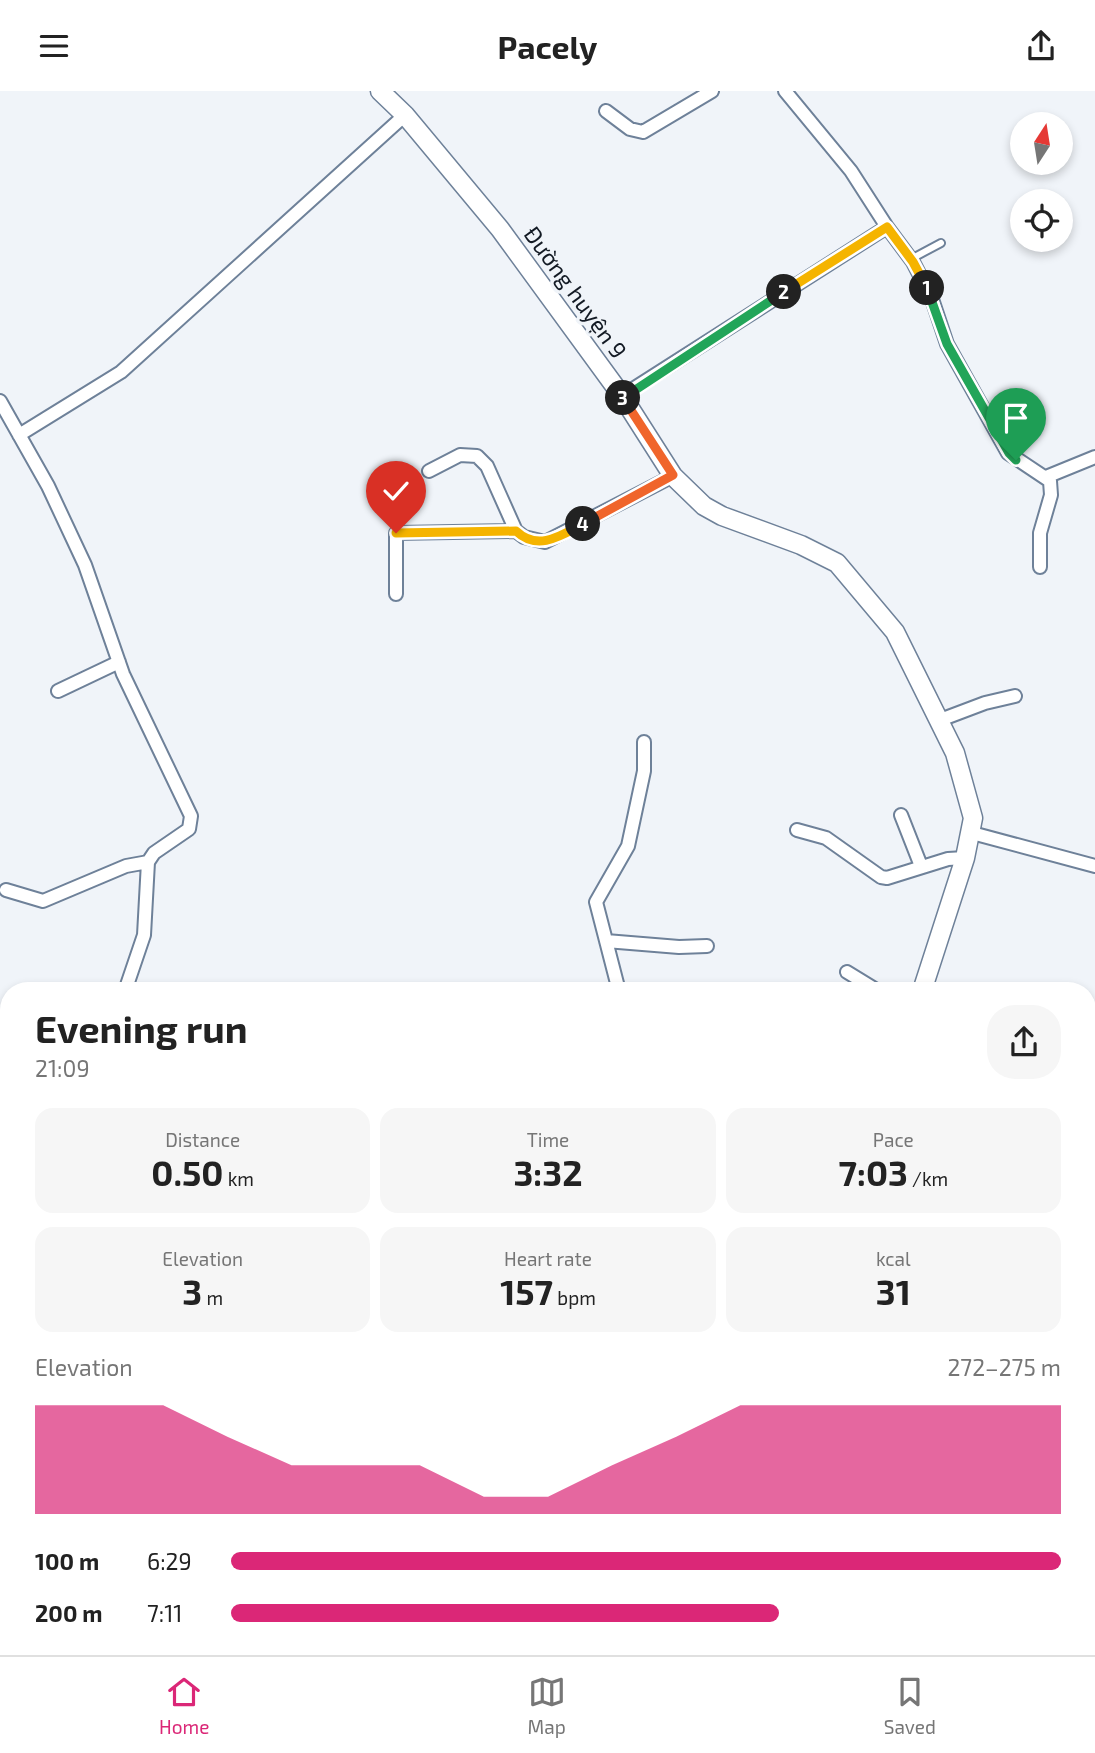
<!DOCTYPE html>
<meta charset="utf-8">
<style>
body{margin:0;font-family:"Exo 2",sans-serif;background:#f6f6f6;color:#222;height:100vh;display:flex;flex-direction:column;font-size:26px;white-space:nowrap}
*{box-sizing:border-box;margin:0}
p{font-size:23px;color:#767676}
.icon{flex:none;width:38px;height:38px;fill:none;stroke:currentColor;stroke-width:2;stroke-linecap:round;stroke-linejoin:round}
.map{position:relative;flex:1;overflow:hidden}
.panel{position:absolute;left:0px;top:891px;width:1096px;height:674px;display:flex;flex-direction:column;background:#fff;border-radius:28px 28px 0 0;box-shadow:0 4px 10px #0003}
.panel>*{flex:none}
.needle{width:46px;rotate:12deg}
.controls{position:absolute;left:1010px;top:21px;display:grid;gap:14px}
.controls a{display:grid;place-items:center;width:63px;height:63px;border-radius:50%;background:#fff;box-shadow:0 4px 10px #0003;font-size:35px}
.pin{position:absolute;display:grid;place-items:center;width:60px;height:60px;color:#fff;margin:-72px -30px;border-radius:50% 50% 50% 0;rotate:-45deg;box-shadow:0 0 7px #0007}
.pin .icon{rotate:45deg}
.km{position:absolute;width:35px;height:35px;margin:-18px;border-radius:50%;background:#222;color:#fff;font-size:19px;line-height:35px;text-align:center}
.round{display:grid;place-items:center;flex:none;width:74px;height:74px;border-radius:28px;background:#f6f6f6}
.head{display:flex;align-items:center;justify-content:space-between;height:119px;padding:0 35px}
h1{font-size:38px;font-weight:700;line-height:52px}
.figures{display:grid;grid-template-columns:repeat(3,1fr);gap:10px;height:119px;padding:7px 35px}
.figures div{display:grid;align-content:center;border-radius:18px;background:#f6f6f6;text-align:center}
.figures b{font-size:35px;font-weight:700}
.figures small{font-size:19px;font-weight:400}
.figures p{font-size:19px}
.chart{height:196px;padding:14px 35px}
.chart p{display:flex;justify-content:space-between}
.chart svg{width:100%;height:126px;margin-top:7px;fill:#db2777;opacity:.7}
ul{padding:0 35px;list-style:none;font-size:23px}
li{display:grid;grid-template-columns:112px 84px 1fr;align-items:center;height:52px}
li i{height:18px;border-radius:9px;background:#db2777}
header{display:flex;justify-content:space-between;align-items:center;height:91px;padding:0 35px;background:#fff;font-size:32px;font-weight:700}
.menu{display:flex;justify-content:space-around;align-items:center;height:98px;border-top:2px solid #e0e0e0;background:#fff;font-size:19px;color:#767676}
.menu a{display:grid;justify-items:center;gap:4px}
.menu .active{color:#db2777}
.map>svg:first-child{display:block}
</style>
<header><svg class="icon" aria-label="menu" viewBox="0 0 24 24"><path d="M4 6h16M4 12h16M4 18h16"/></svg>Pacely<svg class="icon" aria-label="share" viewBox="0 0 24 24"><path d="M12 15V3M7 8l5-5 5 5M5 13v7h14v-7"/></svg></header>
<div class="map">
<svg width="1095" height="1564" viewBox="0 0 1095 1564">
<rect width="100%" height="100%" fill="#f0f4f9"/>
<path fill="#86a0c2" d="M1095,1447V1515L1087,1521V1453Z
M883,1556H1036L1014,1564H854Z"/>
<g fill="none" stroke-linecap="round" stroke-linejoin="round">
<defs>
<path id="lane" d="M911,168L941,152"/>
<path id="street" d="M606,20L630,38L643,41L712,0
M887,136L913,171L932,208L947,253L1008,362L1050,390L1051,404L1040,442V476
M622,305L887,136L851,80L785,0
M0,310L48,395L85,474L123,583L191,725L189,738L154,762L148,771L144,844L125,900
M19,344L121,281L405,24
M429,380L460,364L477,365L487,375L516,440L524,446L545,451L673,385
M1046,386L1095,366
M396,503V442L516,440
M58,600L119,571
M940,629L985,612L1015,605
M901,724L921,775
M797,739L826,747L881,786L887,787L948,768L965,767
M972,742L1095,775
M6,799L43,810L126,775L148,771
M606,850L679,856L707,855
M847,881L878,900
M619,900L596,811L628,755L644,680V651
M0,1071L9,1072
M1087,1383L1095,1378
M0,1534L9,1535
M363,1556L515,1564
M580,1564L613,1556"/>
<path id="secondary" d="M380,0L405,24L500,138L622,305L673,385L704,415L722,425L801,454L837,472L895,541L955,662L973,727L965,767L922,900
M1087,1022L1095,1021
M0,1024H9"/>
<path id="primary" d="M1082,1564L1095,1555"/>
</defs>
<use href="#lane" stroke="#6e8199" stroke-width="10"/>
<use href="#street" stroke="#6e8199" stroke-width="16"/>
<use href="#secondary" stroke="#6e8199" stroke-width="21"/>
<use href="#primary" stroke="#6e8199" stroke-width="23"/>
<use href="#lane" stroke="#fff" stroke-width="6"/>
<use href="#street" stroke="#fff" stroke-width="12"/>
<use href="#secondary" stroke="#fff" stroke-width="18"/>
<use href="#primary" stroke="#fff" stroke-width="19"/>
</g>
<g fill="none" stroke-linecap="round" stroke-linejoin="round">
<defs>
<path id="split-1" d="M927,197L947,253L1009,362L1016,369"/>
<path id="split-2" d="M784,201L887,136L913,171L927,197"/>
<path id="split-3" d="M623,307L784,201"/>
<path id="split-4" d="M583,433L673,384L623,307"/>
<path id="split-5" d="M396,442L516,440C538,461 562,444 583,433"/>
</defs>
<use href="#split-1" stroke="#fff" stroke-width="14"/>
<use href="#split-2" stroke="#fff" stroke-width="14"/>
<use href="#split-3" stroke="#fff" stroke-width="14"/>
<use href="#split-4" stroke="#fff" stroke-width="14"/>
<use href="#split-5" stroke="#fff" stroke-width="14"/>
<use href="#split-1" stroke="#22a559" stroke-width="9"/>
<use href="#split-2" stroke="#f5b400" stroke-width="9"/>
<use href="#split-3" stroke="#22a559" stroke-width="9"/>
<use href="#split-4" stroke="#f0652b" stroke-width="9"/>
<use href="#split-5" stroke="#f5b400" stroke-width="9"/>
</g>
<g text-anchor="middle" dominant-baseline="central" stroke-width="7" stroke-linejoin="round" paint-order="stroke">
<g font-size="23" fill="#131a24" stroke="#f0f4f9">
<text transform="translate(576 201) rotate(54)">Đường huyện 9</text>
</g>
</g>
</svg>
<div class="controls">
<a><svg class="needle" viewBox="-14 -14 28 28"><path d="M0-13l5 13h-10z" fill="#e53935"/><path d="M0 13l5-13h-10z" fill="#767676"/></svg></a>
<a><svg class="icon" aria-label="locate" viewBox="0 0 24 24"><circle cx="12" cy="12" r="6"/><path d="M12 2v4M12 18v4M2 12h4M18 12h4"/></svg></a>
</div>
<div class="pin" style="left:1016px;top:369px;background:#1e9e55"><svg class="icon" aria-label="arrive" viewBox="0 0 24 24"><path d="M6 21V4h12l-3 4 3 4H6"/></svg></div>
<div class="pin" style="left:396px;top:442px;background:#d93025"><svg class="icon" aria-label="check" viewBox="0 0 24 24"><path d="M5 12l5 5 9-10"/></svg></div>
<b class="km" style="left:927px;top:197px">1</b>
<b class="km" style="left:784px;top:201px">2</b>
<b class="km" style="left:623px;top:307px">3</b>
<b class="km" style="left:583px;top:433px">4</b>
<section class="panel">
<div class="head"><div><h1>Evening run</h1><p>21:09</p></div><a class="round"><svg class="icon" aria-label="share" viewBox="0 0 24 24"><path d="M12 15V3M7 8l5-5 5 5M5 13v7h14v-7"/></svg></a></div>
<div class="figures">
<div><p>Distance</p><b>0.50<small> km</small></b></div>
<div><p>Time</p><b>3:32</b></div>
<div><p>Pace</p><b>7:03<small> /km</small></b></div>
</div>
<div class="figures">
<div><p>Elevation</p><b>3<small> m</small></b></div>
<div><p>Heart rate</p><b>157<small> bpm</small></b></div>
<div><p>kcal</p><b>31</b></div>
</div>
<div class="chart"><p><span>Elevation</span>272–275 m</p>
<svg viewBox="0 0 160 44" preserveAspectRatio="none"><path d="M0 44V6L10 6L20 6L30 17L40 27L50 27L60 27L70 38L80 38L90 27L100 17L110 6L120 6L130 6L140 6L150 6L160 6V44z"/></svg>
</div>
<ul>
<li><b>100 m</b>6:29<i style="width:100%"></i></li>
<li><b>200 m</b>7:11<i style="width:66%"></i></li>
</ul>
</section>
</div>
<nav class="menu">
<a class="active"><svg class="icon" aria-label="home" viewBox="0 0 24 24"><path d="M3 11l9-7 9 7M6 9v11h12V9"/></svg>Home</a>
<a><svg class="icon" aria-label="map" viewBox="0 0 24 24"><path d="M3 6l6-2 6 2 6-2v14l-6 2-6-2-6 2zM9 4v14M15 6v14"/></svg>Map</a>
<a><svg class="icon" aria-label="saved" viewBox="0 0 24 24"><path d="M7 4h10v16l-5-4-5 4z"/></svg>Saved</a>
</nav>
